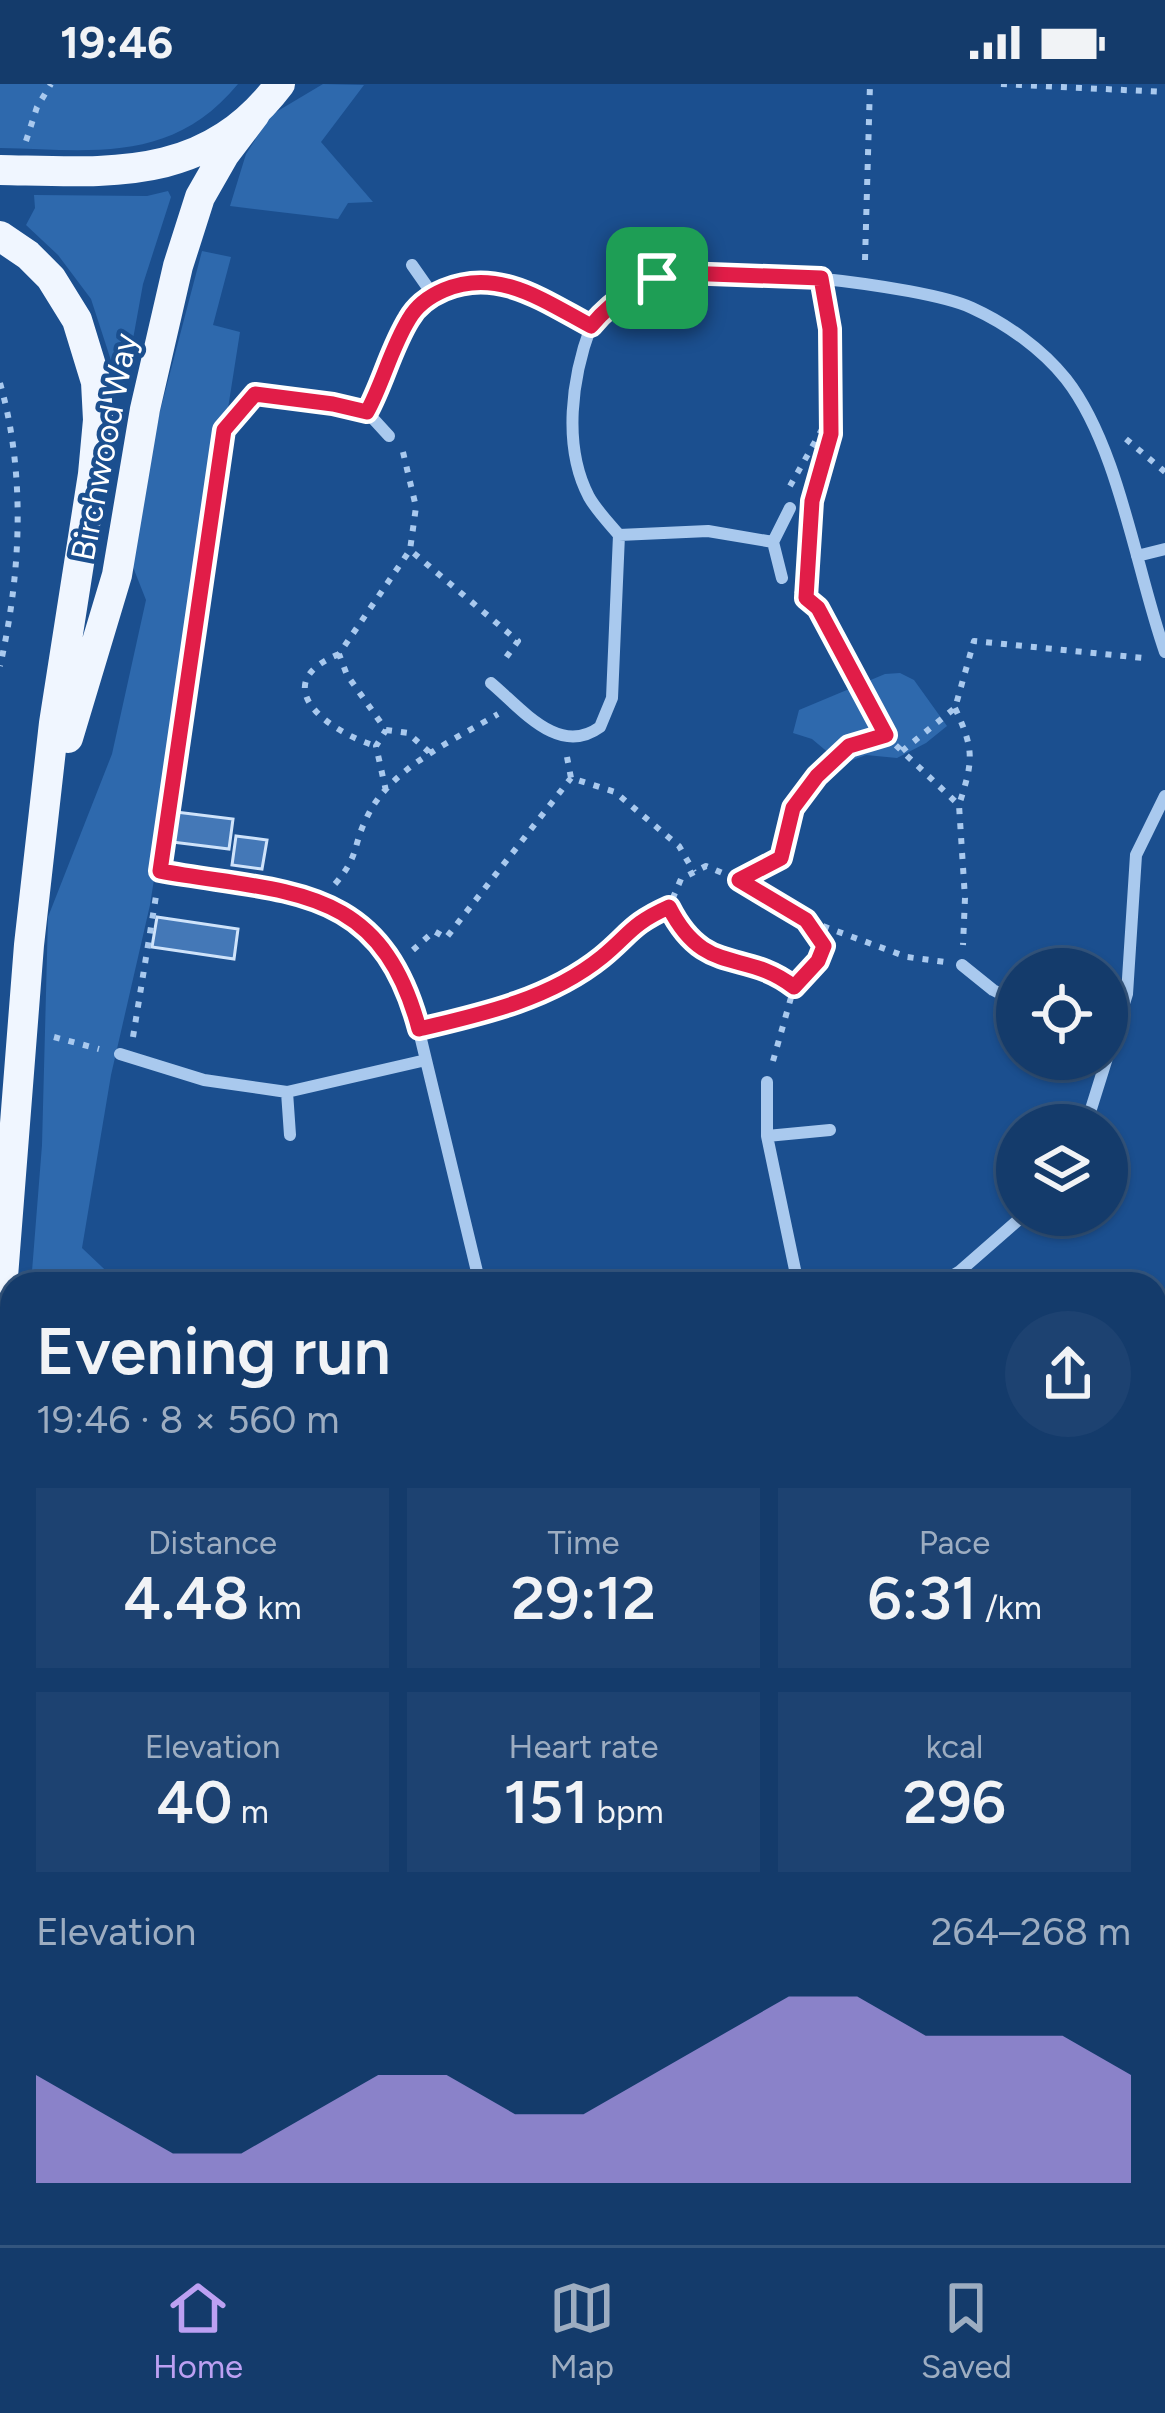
<!DOCTYPE html>
<meta charset="utf-8">
<style>
body{margin:0;font-family:Figtree,sans-serif;background:#1d4271;color:#f1f3f6;height:100vh;display:flex;flex-direction:column;font-size:45px;white-space:nowrap}
*{box-sizing:border-box;margin:0}
p{font-size:39px;color:#9dadc1}
.icon{flex:none;width:66px;height:66px;fill:none;stroke:currentColor;stroke-width:2;stroke-linecap:round;stroke-linejoin:round}
.map{position:relative;flex:1;overflow:hidden}
.side{position:absolute;left:0px;top:1188px;width:1167px;height:975px;display:flex;flex-direction:column;background:#143b6b;border-radius:36px 36px 0 0;box-shadow:0 3px 9px #0004,0 0 0 3px #33557e}
.side>*{flex:none}
.fabs{position:absolute;left:996px;top:864px;display:grid;gap:24px}
.fabs a{display:grid;place-items:center;width:132px;height:132px;border-radius:50%;background:#143b6b;box-shadow:0 3px 9px #0004,0 0 0 3px #33557e;font-size:60px}
.pin{position:absolute;display:grid;place-items:center;width:102px;height:102px;color:#fff;margin:-51px;border-radius:24px;box-shadow:0 6px 18px #0006}
.round{display:grid;place-items:center;flex:none;width:126px;height:126px;border-radius:63px;background:#1d4271}
.headline{display:flex;align-items:center;justify-content:space-between;height:204px;padding:0 36px}
h1{font-size:66px;font-weight:600;line-height:90px}
.figures{display:grid;grid-template-columns:repeat(3,1fr);gap:18px;height:204px;padding:12px 36px}
.figures div{display:grid;align-content:center;border-radius:0px;background:#1d4271;text-align:center}
.figures b{font-size:60px;font-weight:600}
.figures small{font-size:33px;font-weight:400}
.figures p{font-size:33px}
.chart{height:336px;padding:24px 36px}
.chart p{display:flex;justify-content:space-between}
.chart svg{width:100%;height:216px;margin-top:12px;fill:#bca0f2;opacity:.7}
.status{display:flex;justify-content:space-between;align-items:center;height:84px;padding:0 60px;background:#143b6b;direction:ltr}
.status svg{height:33px;fill:currentColor}
.tabs{display:flex;justify-content:space-around;align-items:center;height:168px;border-top:3px solid #33557e;background:#143b6b;font-size:33px;color:#9dadc1}
.tabs a{display:grid;justify-items:center;gap:6px}
.tabs .selected{color:#bca0f2}
.map>svg:first-child{display:block}
</style>
<div class="status"><b>19:46</b><svg viewBox="0 0 49 12"><path d="M0 12V9h3v3zM5 12V6h3v6zM10 12V3h3v9zM15 12V0h3v12zM26 1h20v11H26zM47 4h2v5h-2z"/></svg></div>
<div class="map">
<svg width="1165" height="2161" viewBox="0 0 1165 2161">
<rect width="100%" height="100%" fill="#1b4f8f"/>
<path fill="#2e69ad" d="M0,0H238C172,80 93,66 0,64Z
M323,0L364,1L321,58L373,118L348,119L338,135L230,122L246,70L271,31Z
M168,107L171,113L143,200L125,299L120,304L91,215L58,171L26,141L35,124L34,111L147,112Z
M202,167L231,173L213,241L240,248L150,821L111,991L82,1164L120,1200H31L42,1061L48,833L112,670L146,516L131,478L148,373Z
M900,589L914,596L947,642L926,659L897,674L866,671L842,680L812,655L793,649L799,626L885,590Z
M12,1386V2058L0,2088V1488Z"/>
<path fill="#4478b7" stroke="#cfe3fa" stroke-width="3" d="M176,728L233,735L229,765L172,758Z
M236,752L267,756L262,785L232,781Z
M157,833L238,845L234,875L152,863Z"/>
<g fill="none" stroke-linecap="round" stroke-linejoin="round">
<path stroke="#a9c9ee" stroke-width="6" stroke-dasharray="6 9" stroke-linecap="butt" d="M1001,0L1165,8
M26,57L37,23L51,0
M865,176L870,0
M0,299C26,390 21,490 0,582
M1126,355L1165,388
M403,368L416,423L410,466L518,557L502,579
M790,402L829,333L830,245L825,215
M812,417L831,350L829,337
M807,512L811,436
M339,570C263,601 331,649 376,662
M955,624C975,667 973,677 959,721
M386,646L408,649L429,668
M885,651L959,721L965,814L963,861
M902,667L955,624L974,557L1143,574
M567,673L571,694L615,708L679,762L694,788
M386,707L376,662L386,646L347,591L339,570L410,466
M163,769L224,347L255,311L313,317
M739,796L781,774L793,724L817,692L849,662L885,651L818,524L796,506
M335,800C360,771 352,763 367,733C390,684 454,656 498,630
M809,837L907,873L945,878
M413,866L434,847L446,854L571,694
M436,941L536,913L604,871L637,837L669,823
M54,953L99,965
M133,953L157,806
M773,977L794,903L817,877L823,862C795,821 751,801 706,782L681,795L669,823C705,894 744,864 794,903
M693,2161L697,2151"/>
<path stroke="#a9c9ee" stroke-width="12" d="M412,181L433,211
M591,242C572,293 562,362 589,413C597,427 609,439 619,451L708,447L773,458
M333,319L367,328L389,352
M367,328C383,299 391,264 409,235C417,221 430,212 444,206C498,182 545,217 591,242C608,221 631,202 657,194C707,177 923,201 972,224C1007,240 1042,265 1066,295C1119,363 1136,486 1165,568
M1137,472L1165,465
M782,494L773,458L790,424
M491,599C522,625 559,673 600,643L612,614L619,451
M160,787C267,806 370,798 412,918L480,1200
M962,881L993,906L1017,918
M120,970L204,996L287,1008L426,976
M767,998V1052L798,1200
M287,1008L290,1051
M1086,1041L1127,910L1136,771L1165,712
M767,1052L830,1046
M939,1200L960,1187L1024,1131
M1155,1636L1165,1641
M484,2161L493,2151"/>
<path stroke="#a9c9ee" stroke-width="21" d="M1155,1335L1165,1326
M8,2161L12,2150"/>
<path stroke="#f0f6ff" stroke-width="30" d="M0,86C111,88 205,99 280,0
M0,152L28,171L51,194L77,236L96,298L98,336L93,390L54,639L29,861L0,1231
M68,654L117,491L145,325L178,182L200,113L224,71L255,30"/>
</g>
<g fill="none" stroke-linecap="round" stroke-linejoin="round">
<defs>
<path id="route" d="M683,189L821,194L830,245L831,350L812,417L806,514L818,524L886,651L849,662L817,692L793,724L781,774L739,796L806,836L824,862L818,877L794,903C744,864 705,894 669,823C631,840 630,850 602,873C550,915 483,930 419,945C380,798 287,810 160,787L224,346L255,310L333,320L367,328C383,299 391,264 409,235C417,221 430,212 444,206C498,183 544,217 591,242C616,212 645,196 683,189Z"/>
</defs>
<use href="#route" stroke="#fff" stroke-width="24"/>
<use href="#route" stroke="#e11d48" stroke-width="15"/>
</g>
<g text-anchor="middle" dominant-baseline="central" stroke-width="9" stroke-linejoin="round" paint-order="stroke">
<g font-size="33" fill="#fff" stroke="#1b4f8f">
<text transform="translate(104 363) rotate(-79)">Birchwood Way</text>
</g>
</g>
</svg>
<div class="fabs">
<a><svg class="icon" aria-label="locate" viewBox="0 0 24 24"><circle cx="12" cy="12" r="6"/><path d="M12 2v4M12 18v4M2 12h4M18 12h4"/></svg></a>
<a><svg class="icon" aria-label="layers" viewBox="0 0 24 24"><path d="M12 4l9 5-9 5-9-5zM3 14l9 5 9-5"/></svg></a>
</div>
<div class="pin" style="left:657px;top:194px;background:#1e9e55"><svg class="icon" aria-label="arrive" viewBox="0 0 24 24"><path d="M6 21V4h12l-3 4 3 4H6"/></svg></div>
<section class="side">
<div class="headline"><div><h1>Evening run</h1><p>19:46 · 8 × 560 m</p></div><a class="round"><svg class="icon" aria-label="share" viewBox="0 0 24 24"><path d="M12 15V3M7 8l5-5 5 5M5 13v7h14v-7"/></svg></a></div>
<div class="figures">
<div><p>Distance</p><b>4.48<small> km</small></b></div>
<div><p>Time</p><b>29:12</b></div>
<div><p>Pace</p><b>6:31<small> /km</small></b></div>
</div>
<div class="figures">
<div><p>Elevation</p><b>40<small> m</small></b></div>
<div><p>Heart rate</p><b>151<small> bpm</small></b></div>
<div><p>kcal</p><b>296</b></div>
</div>
<div class="chart"><p><span>Elevation</span>264–268 m</p>
<svg viewBox="0 0 160 44" preserveAspectRatio="none"><path d="M0 44V22L10 30L20 38L30 38L40 30L50 22L60 22L70 30L80 30L90 22L100 14L110 6L120 6L130 14L140 14L150 14L160 22V44z"/></svg>
</div>
</section>
</div>
<nav class="tabs">
<a class="selected"><svg class="icon" aria-label="home" viewBox="0 0 24 24"><path d="M3 11l9-7 9 7M6 9v11h12V9"/></svg>Home</a>
<a><svg class="icon" aria-label="map" viewBox="0 0 24 24"><path d="M3 6l6-2 6 2 6-2v14l-6 2-6-2-6 2zM9 4v14M15 6v14"/></svg>Map</a>
<a><svg class="icon" aria-label="saved" viewBox="0 0 24 24"><path d="M7 4h10v16l-5-4-5 4z"/></svg>Saved</a>
</nav>
